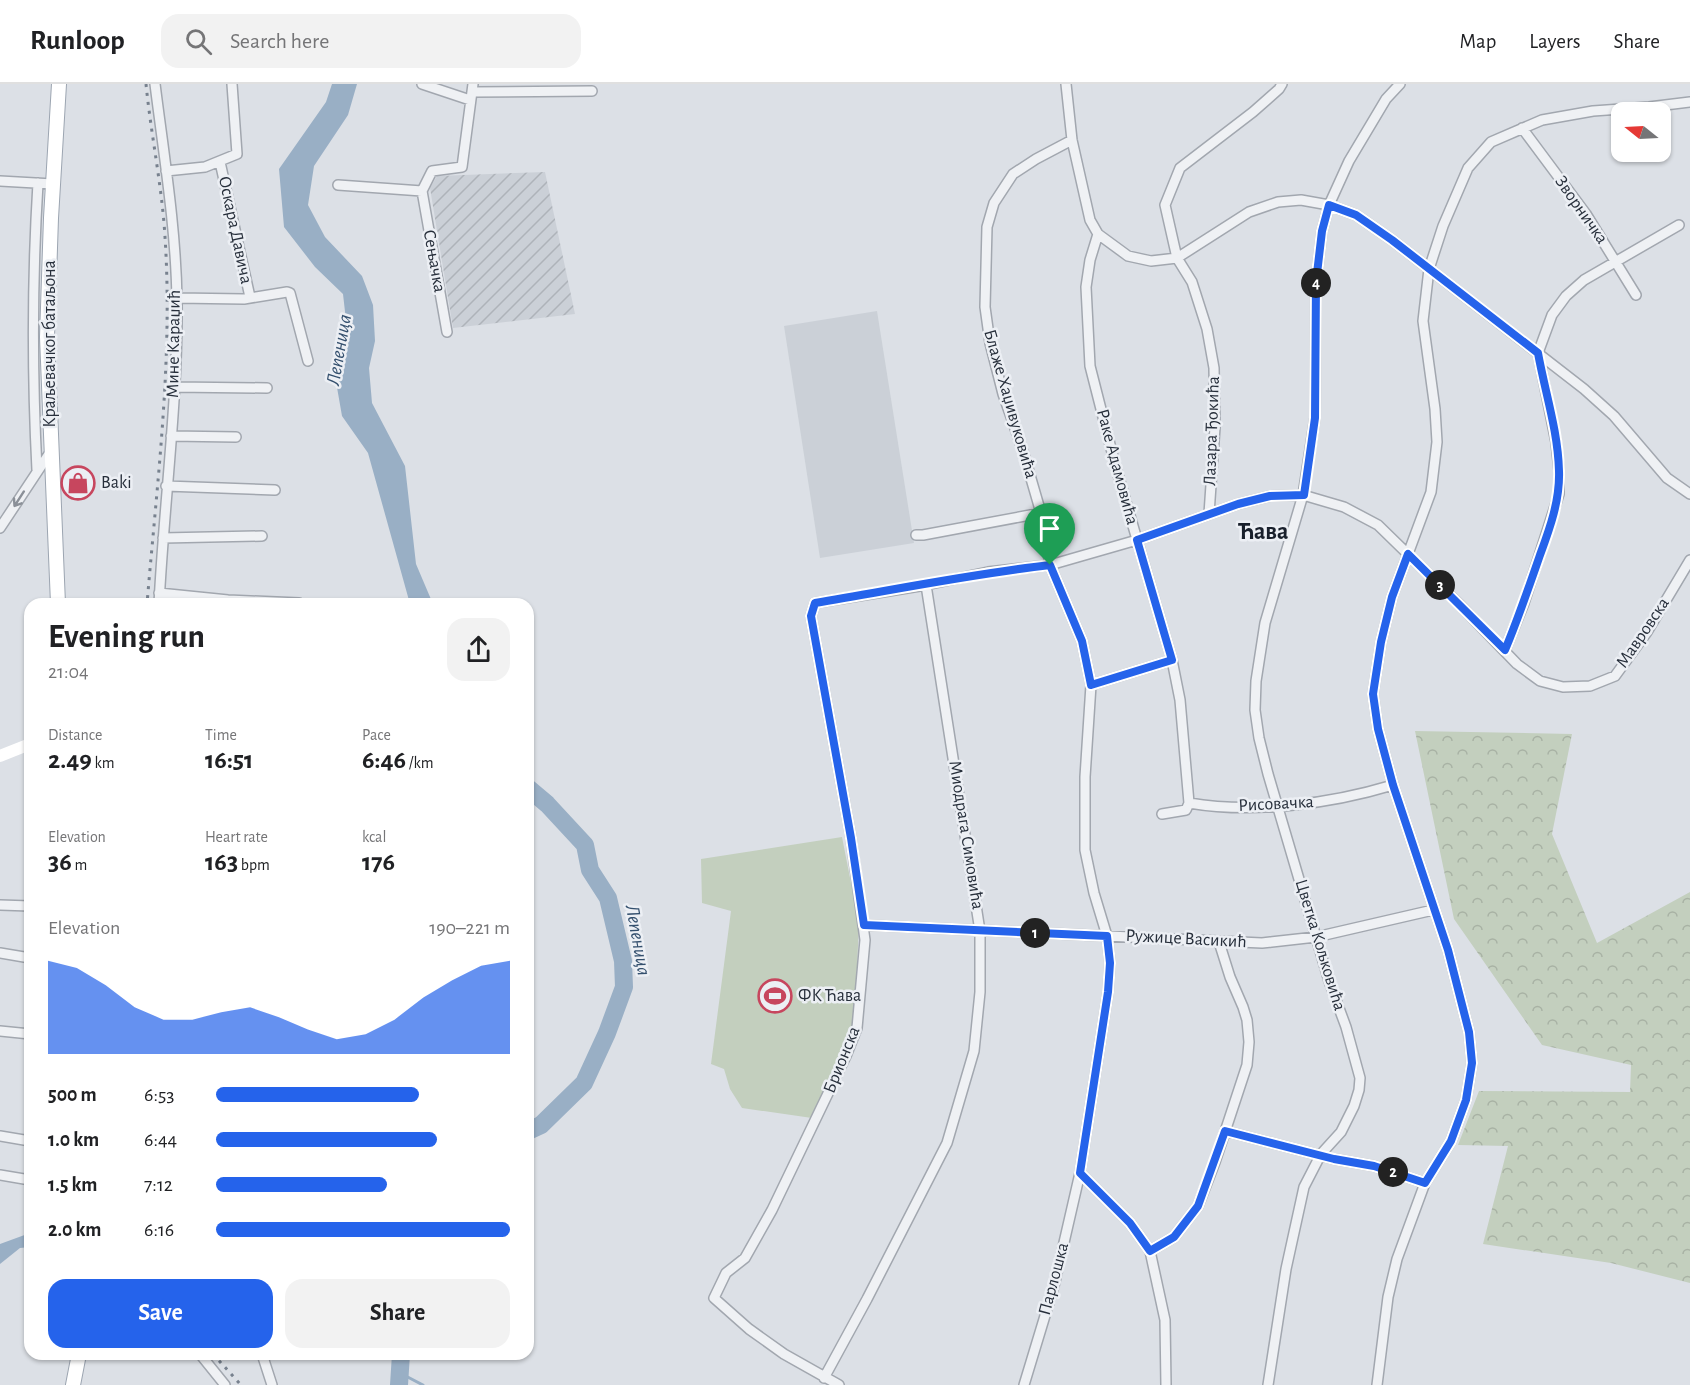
<!DOCTYPE html>
<meta charset="utf-8">
<style>
body{margin:0;font-family:"Alegreya Sans",sans-serif;background:#f2f2f2;color:#202124;height:100vh;display:flex;flex-direction:column;font-size:22px;white-space:nowrap}
*{box-sizing:border-box;margin:0}
p{font-size:20px;color:#757577}
.icon{flex:none;width:33px;height:33px;fill:none;stroke:currentColor;stroke-width:2;stroke-linecap:round;stroke-linejoin:round}
.map{position:relative;flex:1;overflow:hidden}
.sheet{position:absolute;left:24px;top:514px;width:510px;height:762px;display:flex;flex-direction:column;background:#fff;border-radius:18px;box-shadow:0 2px 4px #0004}
.sheet>*{flex:none}
.needle{width:39px;rotate:288deg}
.buttons{position:absolute;left:1611px;top:18px;display:grid;gap:12px}
.buttons a{display:grid;place-items:center;width:60px;height:60px;border-radius:12px;background:#fff;box-shadow:0 2px 4px #0004;font-size:30px}
.pin{position:absolute;display:grid;place-items:center;width:51px;height:51px;color:#fff;margin:-62px -26px;border-radius:50% 50% 50% 0;rotate:-45deg;box-shadow:0 0 6px #0007}
.pin .icon{rotate:45deg}
.km{position:absolute;width:30px;height:30px;margin:-15px;border-radius:50%;background:#222;color:#fff;font-size:16px;line-height:30px;text-align:center}
.round{display:grid;place-items:center;flex:none;width:63px;height:63px;border-radius:18px;background:#f2f2f2}
.summary{display:flex;align-items:center;justify-content:space-between;height:102px;padding:0 24px}
h1{font-size:33px;font-weight:700;line-height:45px}
.stats{display:grid;grid-template-columns:repeat(3,1fr);gap:9px;height:102px;padding:6px 24px}
.stats div{display:grid;align-content:center}
.stats b{font-size:26px;font-weight:700}
.stats small{font-size:16px;font-weight:400}
.stats p{font-size:16px}
.chart{height:168px;padding:12px 24px}
.chart p{display:flex;justify-content:space-between}
.chart svg{width:100%;height:108px;margin-top:6px;fill:#2563eb;opacity:.7}
.action{display:flex;gap:12px;margin-top:auto;padding:12px 24px}
.action a{flex:1;height:69px;border-radius:18px;background:#2563eb;color:#fff;font-size:24px;font-weight:700;line-height:69px;text-align:center}
.action a+a{background:#f2f2f2;color:#202124}
ul{padding:0 24px;list-style:none;font-size:20px}
li{display:grid;grid-template-columns:96px 72px 1fr;align-items:center;height:45px}
li i{height:15px;border-radius:8px;background:#2563eb}
header{display:flex;align-items:center;gap:36px;box-sizing:border-box;height:84px;padding:0 30px;background:#fff;border-bottom:2px solid #e0e0e0}
header strong{font-size:28px}
nav{display:flex;gap:33px;margin-inline-start:auto;font-size:21px}
.search{width:420px;height:54px;background:#f2f2f2;display:flex;align-items:center;gap:15px;box-sizing:border-box;padding:0 21px;border-radius:18px;color:#757577;font-size:22px}
.map>svg:first-child{display:block}
</style>
<header>
<strong>Runloop</strong>
<div class="search"><svg class="icon" aria-label="search" viewBox="0 0 24 24"><circle cx="10" cy="10" r="6"/><path d="M15 15l6 6"/></svg>Search here</div>
<nav><a>Map</a><a>Layers</a><a>Share</a></nav>
</header>
<div class="map">
<svg width="1690" height="1301" viewBox="0 0 1690 1301">
<defs>
<pattern id="industrial-furrows" width="10" height="10" patternUnits="userSpaceOnUse" patternTransform="scale(1.5)"><rect width="10" height="10" fill="#cbd0d7"/><path d="M-1 1l2-2M0 10L10 0M9 11l2-2" fill="none" stroke="#aeb3b9"/></pattern>
<pattern id="forest-crowns" width="20" height="18" patternUnits="userSpaceOnUse" patternTransform="scale(1.5)"><rect width="20" height="18" fill="#c3cfbe"/><path d="M2 6a3 3 0 1 1 6 0M12 15a3 3 0 1 1 6 0" fill="none" stroke="#a8b2a4"/></pattern>
</defs>
<rect width="100%" height="100%" fill="#dce0e6"/>
<path fill="#cbd0d7" d="M877,227L914,459L820,474L784,242Z"/>
<path fill="url(#industrial-furrows)" d="M545,88L575,230L453,244L430,104L437,92Z"/>
<path fill="url(#forest-crowns)" d="M1415,647L1572,650L1552,750L1597,859L1690,808V1199L1611,1179L1483,1160L1508,1062L1458,1061L1479,1007L1630,1008L1631,981L1542,961L1454,835Z"/>
<path fill="#c3cfbe" d="M842,753L859,840L854,948L812,1034L742,1024L730,1005L724,985L711,980L731,827L702,819L701,775Z"/>
<path fill="#99afc5" d="M332,0H357L348,31L314,82L308,121L325,153L362,192L373,221L375,257L369,284L372,319L405,382L416,480L433,520H410L368,369L342,332L335,292L348,254L343,210L315,183L284,143L279,85L326,18Z
M30,1149V1163L20,1164L0,1180V1160Z"/>
<g fill="none" stroke-linecap="round" stroke-linejoin="round">
<path stroke="#99afc5" stroke-width="3" d="M400,1289L423,1301"/>
<path stroke="#99afc5" stroke-width="18" d="M528,704L547,720L585,761L590,786L608,814L623,877L624,903L607,949L584,999L541,1041L528,1047
M399,1301L401,1270"/>
<defs>
<path id="street" d="M155,0C164,72 176,144 177,217C178,318 164,419 159,520
M422,0L470,16
M1066,0L1072,56L1090,136L1098,150L1128,172L1151,177L1177,174L1249,128L1278,118L1301,116L1329,121L1356,131L1392,156L1584,305L1614,332L1667,394L1690,410
M472,8L592,7
M1522,44L1586,130L1636,211
M1072,56L1036,75L1013,90L994,119L987,143L985,223L990,259L1003,310L1023,367L1041,429L1050,481L1082,557L1091,601L1085,693V766L1094,809L1107,852L1110,879L1108,908L1080,1089L1130,1139L1150,1167L1165,1236L1166,1301
M220,78L250,213
M166,87L205,83L237,70L232,0
M0,97L53,100
M338,101L422,107
M1098,150L1090,176L1086,203L1090,282L1115,380L1172,576L1180,616L1189,719
M177,214L244,215L287,208L290,209L308,277
M447,248L422,107L432,87L462,83L473,0
M174,303L267,304
M171,352L236,353
M37,386C32,289 32,196 38,99
M166,402L275,406
M1209,430L1215,343L1214,284L1207,245L1192,198L1177,174L1165,121L1180,84L1253,28L1279,5L1282,0
M0,444L51,367
M916,451H923L1041,429
M163,454L262,452
M159,509L228,516L299,519
M1505,566L1524,519L1559,410V386L1556,358L1538,269L1552,231L1566,212L1584,196L1679,141
M1091,601L1172,576
M1162,730L1186,726L1189,719C1254,730 1330,720 1393,701
M0,821L30,822
M864,841L1262,859L1316,853L1433,826
M0,869L30,874
M0,947L30,950
M1225,1047L1334,1075L1374,1082L1425,1099
M0,1052L30,1057
M0,1091L30,1096
M1150,1167L1174,1153L1198,1122L1215,1078L1247,981L1249,958L1247,936L1243,923L1230,893L1219,858
M200,1270L225,1301
M262,1270L272,1301
M824,1294L867,1215L947,1059L974,967L980,908V847L926,501
M839,1301L784,1270L749,1245L714,1214L726,1189L745,1174L772,1126L846,972L857,944L865,856L851,754L811,532L815,519L926,501L988,488L1050,481L1137,456L1238,420L1270,412L1303,411L1344,423L1378,441L1459,520L1517,580L1540,597L1563,603L1590,602L1615,592L1647,548L1690,476
M1024,1301L1054,1202L1080,1089
M1268,1301L1286,1185L1304,1103L1321,1070L1341,1048L1354,1022L1359,1006L1360,994L1346,943L1329,897L1268,690L1259,654L1255,626L1256,597L1265,539L1303,411L1315,334L1316,198L1322,147L1329,121L1349,77L1386,15L1400,0
M1377,1301L1388,1213L1397,1175L1425,1099L1451,1057L1466,1016L1472,979L1469,948L1448,866L1393,701L1378,645L1373,610L1381,558L1392,513L1431,408L1437,358L1435,325L1423,237L1429,185L1443,142L1468,84L1491,58L1542,36L1593,27L1649,23L1690,18"/>
<path id="primary" d="M58,520L47,253L51,134L59,0
M73,1301L79,1270"/>
</defs>
<use href="#street" stroke="#a2a7af" stroke-width="12"/>
<use href="#primary" stroke="#9ca5b1" stroke-width="16"/>
<use href="#street" stroke="#eff1f4" stroke-width="9"/>
<path stroke="#fff" stroke-width="12" d="M0,672L30,660"/>
<use href="#primary" stroke="#fff" stroke-width="14"/>
<path stroke="#77818e" stroke-width="3" stroke-dasharray="3 6" stroke-linecap="butt" d="M146,0C151,51 162,102 165,153C173,275 157,399 147,520
M213,1270L241,1301"/>
</g>
<defs><path id="oneway-shaft" d="M-6 0H5M1.5-3L5.5 0L1.5 3" fill="none" stroke-width="1.6" stroke-linecap="round" stroke-linejoin="round" transform="scale(1.5)"/></defs>
<use stroke="#8b9098" href="#oneway-shaft" transform="translate(19 415) rotate(123)"/>
<g fill="none" stroke-linecap="round" stroke-linejoin="round">
<defs>
<path id="route" d="M1329,121L1356,131L1392,156L1538,269C1545,308 1558,347 1559,387C1560,416 1550,444 1540,471C1529,503 1518,535 1505,566L1408,470L1392,513L1381,558L1373,610L1378,645L1393,701L1448,866L1469,948L1472,979L1466,1016L1451,1057L1425,1099L1374,1082L1334,1075L1225,1047L1198,1122L1174,1153L1150,1167L1130,1139L1080,1089L1108,908L1110,879L1107,852L864,841L851,754L811,532L815,519C893,506 971,490 1050,481L1082,557L1091,601L1172,576L1137,456L1238,420L1270,412L1304,411L1315,334L1316,198L1322,147Z"/>
</defs>
<use href="#route" stroke="#fff" stroke-width="12"/>
<use href="#route" stroke="#2563eb" stroke-width="8"/>
</g>
<defs>
<symbol id="shop-ring" viewBox="-11 -11 22 22"><circle r="9.5" fill="#eceff4" stroke="#c7465e" stroke-width="1.5"/><path d="M-5-2.5h2.3a2.7 3.5 0 0 1 5.4 0H5L5.5 6h-11ZM-1.5-2.5h3a1.5 2.3 0 0 0-3 0Z" fill="#c7465e"/></symbol>
<symbol id="stadium-ring" viewBox="-11 -11 22 22"><circle r="9.5" fill="#eceff4" stroke="#c7465e" stroke-width="1.5"/><path d="M0-5a6.5 5 0 1 0 0 10a6.5 5 0 1 0 0-10ZM-3.5-1.8h7v3.6h-7Z" fill="#c7465e"/></symbol>
</defs>
<g fill-rule="evenodd">
<use href="#shop-ring" x="59" y="380" width="38" height="38"/>
<use href="#stadium-ring" x="756" y="893" width="38" height="38"/>
</g>
<g text-anchor="middle" dominant-baseline="central" stroke-width="5" stroke-linejoin="round" paint-order="stroke">
<g font-size="18" fill="#272f3b" stroke="#eceff4">
<text transform="translate(1581 126) rotate(55)">Зворничка</text>
<text transform="translate(235 146) rotate(78)">Оскара Давича</text>
<text transform="translate(434 177) rotate(80)">Сењачка</text>
<text transform="translate(50 260) rotate(-90)">Краљевачког батаљона</text>
<text transform="translate(174 260) rotate(-89)">Мине Караџић</text>
<text transform="translate(1010 320) rotate(74)">Блаже Хаџивуковића</text>
<text transform="translate(1212 347) rotate(-88)">Лазара Ђокића</text>
<text transform="translate(1117 383) rotate(75)">Раке Адамовића</text>
<text transform="translate(1643 549) rotate(-56)">Мавровска</text>
<text transform="translate(1276 720) rotate(-3)">Рисовачка</text>
<text transform="translate(966 751) rotate(81)">Миодрага Симовића</text>
<text transform="translate(1186 855) rotate(3)">Ружице Васикић</text>
<text transform="translate(1320 861) rotate(73)">Цветка Кољковића</text>
<text transform="translate(842 976) rotate(-68)">Брионска</text>
<text transform="translate(1054 1195) rotate(-75)">Парлошка</text>
</g>
<g font-size="18" fill="#272f3b" stroke="#eceff4" text-anchor="start">
<text x="101" y="399">Baki</text>
<text x="798" y="912">ФК Ћава</text>
</g>
<g font-size="20" font-style="italic" fill="#334f6d" stroke="#eceff4">
<text transform="translate(339 266) rotate(-80)">Лепеница</text>
<text transform="translate(638 856) rotate(80)">Лепеница</text>
</g>
<g font-size="24" font-weight="bold" fill="#19202c" stroke="#eceff4">
<text x="1263" y="448">Ћава</text>
</g>
</g>
</svg>
<div class="buttons">
<a><svg class="needle" viewBox="-14 -14 28 28"><path d="M0-13l5 13h-10z" fill="#e53935"/><path d="M0 13l5-13h-10z" fill="#757577"/></svg></a>
</div>
<div class="pin" style="left:1050px;top:481px;background:#1e9e55"><svg class="icon" aria-label="arrive" viewBox="0 0 24 24"><path d="M6 21V4h12l-3 4 3 4H6"/></svg></div>
<b class="km" style="left:1035px;top:849px">1</b>
<b class="km" style="left:1393px;top:1088px">2</b>
<b class="km" style="left:1440px;top:501px">3</b>
<b class="km" style="left:1316px;top:199px">4</b>
<section class="sheet">
<div class="summary"><div><h1>Evening run</h1><p>21:04</p></div><a class="round"><svg class="icon" aria-label="share" viewBox="0 0 24 24"><path d="M12 15V3M7 8l5-5 5 5M5 13v7h14v-7"/></svg></a></div>
<div class="stats">
<div><p>Distance</p><b>2.49<small> km</small></b></div>
<div><p>Time</p><b>16:51</b></div>
<div><p>Pace</p><b>6:46<small> /km</small></b></div>
</div>
<div class="stats">
<div><p>Elevation</p><b>36<small> m</small></b></div>
<div><p>Heart rate</p><b>163<small> bpm</small></b></div>
<div><p>kcal</p><b>176</b></div>
</div>
<div class="chart"><p><span>Elevation</span>190–221 m</p>
<svg viewBox="0 0 160 44" preserveAspectRatio="none"><path d="M0 44V6L10 9L20 16L30 25L40 30L50 30L60 27L70 25L80 29L90 34L100 38L110 36L120 30L130 21L140 14L150 8L160 6V44z"/></svg>
</div>
<ul>
<li><b>500 m</b>6:53<i style="width:69%"></i></li>
<li><b>1.0 km</b>6:44<i style="width:75%"></i></li>
<li><b>1.5 km</b>7:12<i style="width:58%"></i></li>
<li><b>2.0 km</b>6:16<i style="width:100%"></i></li>
</ul>
<div class="action"><a>Save</a><a>Share</a></div>
</section>
</div>
